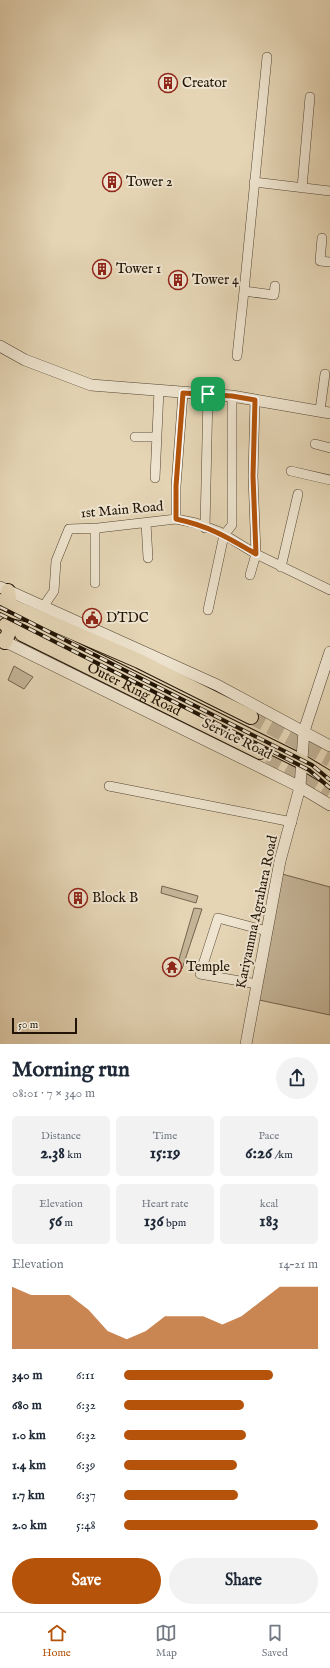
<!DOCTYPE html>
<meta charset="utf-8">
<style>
body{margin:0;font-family:"IM FELL English",serif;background:#f2f2f3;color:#1f2937;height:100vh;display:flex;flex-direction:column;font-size:15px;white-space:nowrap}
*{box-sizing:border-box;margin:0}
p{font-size:13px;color:#747a83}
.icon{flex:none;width:22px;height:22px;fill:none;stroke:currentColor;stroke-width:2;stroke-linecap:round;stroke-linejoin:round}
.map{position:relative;height:1044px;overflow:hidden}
.side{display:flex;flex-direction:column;background:#fff;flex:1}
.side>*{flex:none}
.scale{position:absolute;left:12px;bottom:10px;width:65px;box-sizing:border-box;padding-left:4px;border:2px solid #211406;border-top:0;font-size:11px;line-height:14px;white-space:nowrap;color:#211406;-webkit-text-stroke:3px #eee4cf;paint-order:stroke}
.pin{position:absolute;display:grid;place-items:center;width:34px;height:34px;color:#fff;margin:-17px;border-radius:8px;box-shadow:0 2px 6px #0006}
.round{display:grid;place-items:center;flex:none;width:42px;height:42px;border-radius:21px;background:#f2f2f3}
.overview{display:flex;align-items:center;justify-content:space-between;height:68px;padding:0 12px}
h1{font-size:22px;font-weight:700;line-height:30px}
.figures{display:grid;grid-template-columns:repeat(3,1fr);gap:6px;height:68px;padding:4px 12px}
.figures div{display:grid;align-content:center;border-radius:6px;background:#f2f2f3;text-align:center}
.figures b{font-size:17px;font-weight:700}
.figures small{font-size:11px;font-weight:400}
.figures p{font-size:11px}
.chart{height:112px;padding:8px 12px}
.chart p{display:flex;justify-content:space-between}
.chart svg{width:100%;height:72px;margin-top:4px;fill:#b45309;opacity:.7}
.cta{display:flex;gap:8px;margin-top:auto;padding:8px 12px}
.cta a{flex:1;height:46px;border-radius:24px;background:#b45309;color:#fff;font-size:16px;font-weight:700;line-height:46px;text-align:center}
.cta a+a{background:#f2f2f3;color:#1f2937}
ul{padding:0 12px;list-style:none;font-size:13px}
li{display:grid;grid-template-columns:64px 48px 1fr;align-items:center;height:30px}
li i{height:10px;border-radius:5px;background:#b45309}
.menu{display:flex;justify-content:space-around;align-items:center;height:56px;border-top:1px solid #e0e1e3;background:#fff;font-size:11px;color:#747a83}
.menu a{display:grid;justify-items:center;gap:2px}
.menu .current{color:#b45309}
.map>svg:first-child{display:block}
</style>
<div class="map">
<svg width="330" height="1044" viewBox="0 0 330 1044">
<rect width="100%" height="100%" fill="#e5d5b5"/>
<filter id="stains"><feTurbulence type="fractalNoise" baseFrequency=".005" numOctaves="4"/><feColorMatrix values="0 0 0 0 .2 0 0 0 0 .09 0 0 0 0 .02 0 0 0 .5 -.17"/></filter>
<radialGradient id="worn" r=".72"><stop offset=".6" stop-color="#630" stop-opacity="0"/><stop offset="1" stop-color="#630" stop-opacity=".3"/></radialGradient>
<path fill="#c4b497" stroke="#72644e" d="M14,666L33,677L24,689L8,680Z
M282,874L330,887V1015L259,1000Z
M162,886L198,896L196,903L161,893Z
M194,908L202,909L182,969L177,966Z"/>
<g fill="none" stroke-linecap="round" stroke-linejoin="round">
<path stroke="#beae92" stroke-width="14" stroke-dasharray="14 7" stroke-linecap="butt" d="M251,717L330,760
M269,756L330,792"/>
<defs>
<path id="minor" d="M254,182L330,191
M302,188L310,97
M322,238L320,261L330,262
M244,291L267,57
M237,356L244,291L274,295L275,286
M320,410L325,374
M135,437H157
M315,444L330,448
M291,471L330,480
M155,478L159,390
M176,519V486L183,393
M146,523L148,558
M95,528V583
M205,528L208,394
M281,567L298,494
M250,575L256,554L253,476L255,400
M43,607L54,591L56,561L69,529L98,528L176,519L196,523L220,532L256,554L330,590
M208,610L224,535L232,525V396
M109,786L292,822
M257,984L200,974L218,918L267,931"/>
<path id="tertiary" d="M0,346L25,360L91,385L232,396L330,413
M0,587L217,685L330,746
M0,639L266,770L300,787L330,805
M246,1044L280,861L300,787L304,731L330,652"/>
<g id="trunk">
<path d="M8,591L10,605"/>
<path d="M0,601L139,661L251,717"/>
<path d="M6,625L29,630L68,646L302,762L330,779"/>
<path id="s1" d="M22,634L260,752"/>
<path d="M5,642L11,627"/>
</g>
</defs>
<use href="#minor" stroke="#524432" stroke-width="10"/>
<use href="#tertiary" stroke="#524432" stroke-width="12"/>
<use href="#trunk" stroke="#211406" stroke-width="16"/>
<use href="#minor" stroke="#eee4cf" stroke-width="9"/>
<use href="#tertiary" stroke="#eee4cf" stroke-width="11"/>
<use href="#trunk" stroke="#e5d5b5" stroke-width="14"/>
<defs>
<path id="rail" d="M0,607L312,765L330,780
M0,614L309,770L330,788"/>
</defs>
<use href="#rail" stroke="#211406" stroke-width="4"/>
<use href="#rail" stroke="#eee4cf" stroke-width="2.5" stroke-dasharray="8" stroke-linecap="butt"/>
</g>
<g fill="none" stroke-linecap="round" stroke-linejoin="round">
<defs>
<path id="route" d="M183,393L232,396L255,400L253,476L256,554C227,537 209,526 176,519V486Z"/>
</defs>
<use href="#route" stroke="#fff" stroke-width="8"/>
<use href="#route" stroke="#b45309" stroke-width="5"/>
</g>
<defs>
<symbol id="building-ring" viewBox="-11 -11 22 22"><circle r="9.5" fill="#eee4cf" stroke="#8f2418" stroke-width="1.5"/><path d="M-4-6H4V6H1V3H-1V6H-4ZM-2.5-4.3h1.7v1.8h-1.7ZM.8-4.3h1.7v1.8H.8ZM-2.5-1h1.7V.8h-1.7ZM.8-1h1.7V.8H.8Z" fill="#8f2418"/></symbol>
<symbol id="civic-ring" viewBox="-11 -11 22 22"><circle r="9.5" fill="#eee4cf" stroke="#8f2418" stroke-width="1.5"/><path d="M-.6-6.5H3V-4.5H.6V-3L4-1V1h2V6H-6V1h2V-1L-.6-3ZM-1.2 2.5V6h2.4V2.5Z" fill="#8f2418"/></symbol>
<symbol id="temple-ring" viewBox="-11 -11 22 22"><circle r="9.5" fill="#eee4cf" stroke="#8f2418" stroke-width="1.5"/><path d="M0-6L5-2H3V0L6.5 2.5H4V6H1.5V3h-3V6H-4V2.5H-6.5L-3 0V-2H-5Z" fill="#8f2418"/></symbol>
</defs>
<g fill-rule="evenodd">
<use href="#building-ring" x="157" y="72" width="22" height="22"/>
<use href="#building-ring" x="101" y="171" width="22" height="22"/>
<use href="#building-ring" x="91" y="258" width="22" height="22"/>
<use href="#building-ring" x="167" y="269" width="22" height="22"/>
<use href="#civic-ring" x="81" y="607" width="22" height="22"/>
<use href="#building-ring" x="67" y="887" width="22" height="22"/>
<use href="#temple-ring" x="161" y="956" width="22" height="22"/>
</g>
<g text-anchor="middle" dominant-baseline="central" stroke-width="4" stroke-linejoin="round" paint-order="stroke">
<g font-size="14" fill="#211406" stroke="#eee4cf" text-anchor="start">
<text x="182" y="83">Creator</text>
<text x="126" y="182">Tower 2</text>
<text x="116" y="269">Tower 1</text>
<text x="192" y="280">Tower 4</text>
<text x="106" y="618">DTDC</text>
<text x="92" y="898">Block B</text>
<text x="186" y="967">Temple</text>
</g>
<g font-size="14" fill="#211406" stroke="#eee4cf">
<text transform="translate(122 510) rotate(-5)">1st Main Road</text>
<text stroke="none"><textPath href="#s1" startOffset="125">Outer Ring Road</textPath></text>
<text transform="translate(237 739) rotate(26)">Service Road</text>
<text transform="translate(257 912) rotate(-78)">Kariyamma Agrahara Road</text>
</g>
</g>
<rect width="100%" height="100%" filter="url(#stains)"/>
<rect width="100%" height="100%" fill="url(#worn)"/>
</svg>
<div class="scale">50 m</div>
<div class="pin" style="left:208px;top:394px;background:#1e9e55"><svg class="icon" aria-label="arrive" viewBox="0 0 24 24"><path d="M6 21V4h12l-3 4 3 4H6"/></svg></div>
</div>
<section class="side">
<div class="overview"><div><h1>Morning run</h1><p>08:01 · 7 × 340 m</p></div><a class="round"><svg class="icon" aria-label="share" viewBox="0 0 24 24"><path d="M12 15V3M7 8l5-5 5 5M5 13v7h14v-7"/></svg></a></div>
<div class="figures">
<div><p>Distance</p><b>2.38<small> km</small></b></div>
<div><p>Time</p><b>15:19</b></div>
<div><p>Pace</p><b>6:26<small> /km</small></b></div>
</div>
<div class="figures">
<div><p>Elevation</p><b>56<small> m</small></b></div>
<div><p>Heart rate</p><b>136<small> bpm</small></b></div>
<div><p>kcal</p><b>183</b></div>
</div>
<div class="chart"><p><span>Elevation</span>14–21 m</p>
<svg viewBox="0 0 160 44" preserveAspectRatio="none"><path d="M0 44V6L10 11L20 11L30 11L40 20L50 33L60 38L70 33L80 24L90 24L100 24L110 29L120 24L130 15L140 6L150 6L160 6V44z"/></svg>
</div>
<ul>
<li><b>340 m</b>6:11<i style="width:77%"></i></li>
<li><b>680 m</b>6:32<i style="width:62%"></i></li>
<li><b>1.0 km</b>6:32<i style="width:63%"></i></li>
<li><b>1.4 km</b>6:39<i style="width:58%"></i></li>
<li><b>1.7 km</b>6:37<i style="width:59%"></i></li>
<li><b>2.0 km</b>5:48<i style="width:100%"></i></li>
</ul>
<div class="cta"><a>Save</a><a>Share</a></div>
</section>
<nav class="menu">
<a class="current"><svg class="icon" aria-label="home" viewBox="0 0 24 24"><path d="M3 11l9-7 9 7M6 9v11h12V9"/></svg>Home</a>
<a><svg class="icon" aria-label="map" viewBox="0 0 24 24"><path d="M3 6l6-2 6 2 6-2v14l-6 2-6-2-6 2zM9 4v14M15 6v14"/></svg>Map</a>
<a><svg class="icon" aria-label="saved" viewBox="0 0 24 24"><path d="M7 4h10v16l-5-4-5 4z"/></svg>Saved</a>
</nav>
